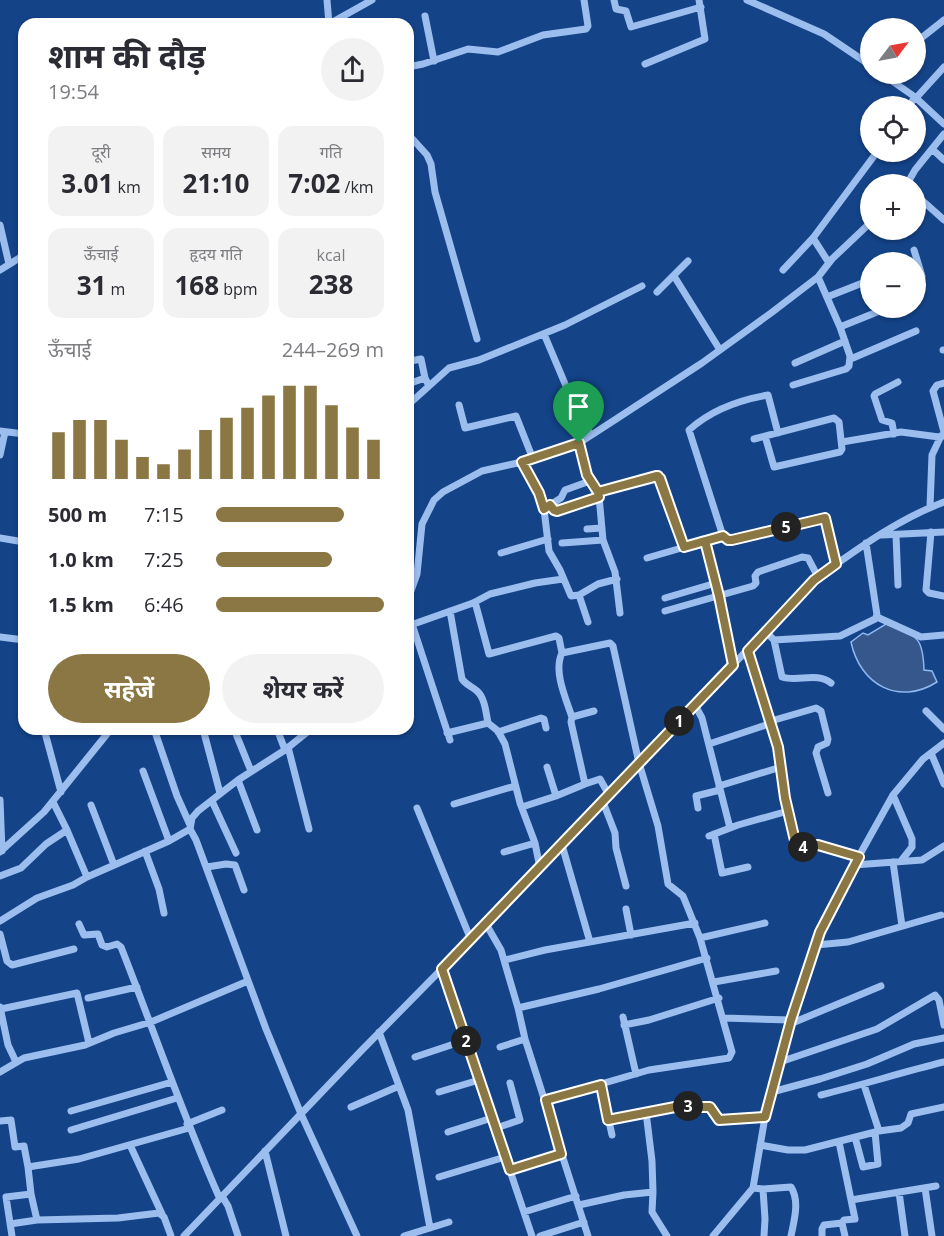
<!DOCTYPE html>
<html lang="hi">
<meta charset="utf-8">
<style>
body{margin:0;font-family:"Open Sans","Noto Sans Devanagari",sans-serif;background:#f2f2f3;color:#2b2b33;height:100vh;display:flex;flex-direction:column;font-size:22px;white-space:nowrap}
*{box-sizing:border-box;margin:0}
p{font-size:20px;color:#7c7c81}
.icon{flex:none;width:33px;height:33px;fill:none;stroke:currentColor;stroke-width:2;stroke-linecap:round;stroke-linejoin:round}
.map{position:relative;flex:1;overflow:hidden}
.details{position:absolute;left:18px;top:18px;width:396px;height:717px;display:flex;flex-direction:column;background:#fff;border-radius:18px;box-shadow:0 2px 4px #0004}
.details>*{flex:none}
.needle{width:39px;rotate:58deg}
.fabs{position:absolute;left:860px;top:18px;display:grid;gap:12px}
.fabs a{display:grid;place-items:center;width:66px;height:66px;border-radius:50%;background:#fff;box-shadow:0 2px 4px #0004;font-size:30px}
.pin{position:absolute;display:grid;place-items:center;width:51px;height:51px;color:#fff;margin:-62px -26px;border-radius:50% 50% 50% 0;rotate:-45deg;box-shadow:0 0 6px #0007}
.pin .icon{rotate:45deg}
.km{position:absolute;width:30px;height:30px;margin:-15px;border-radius:50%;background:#222;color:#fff;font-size:16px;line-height:30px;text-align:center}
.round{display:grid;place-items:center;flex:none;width:63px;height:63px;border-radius:32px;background:#f2f2f3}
.overview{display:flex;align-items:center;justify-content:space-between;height:102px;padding:0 30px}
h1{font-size:33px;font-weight:700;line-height:45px}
.metrics{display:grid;grid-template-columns:repeat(3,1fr);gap:9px;height:102px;padding:6px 30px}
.metrics div{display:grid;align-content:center;border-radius:15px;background:#f2f2f3;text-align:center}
.metrics b{font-size:26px;font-weight:700}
.metrics small{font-size:16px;font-weight:400}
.metrics p{font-size:16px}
.chart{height:168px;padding:12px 30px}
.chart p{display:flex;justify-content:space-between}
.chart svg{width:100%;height:108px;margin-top:6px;stroke:#8a7744;stroke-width:6}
.action{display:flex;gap:12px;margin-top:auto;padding:12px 30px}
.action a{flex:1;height:69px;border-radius:36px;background:#8a7744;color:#fff;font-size:24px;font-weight:700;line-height:69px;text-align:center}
.action a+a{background:#f2f2f3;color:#2b2b33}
ul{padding:0 30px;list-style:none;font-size:20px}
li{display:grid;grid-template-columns:96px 72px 1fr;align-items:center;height:45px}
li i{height:15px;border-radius:8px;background:#8a7744}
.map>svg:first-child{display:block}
</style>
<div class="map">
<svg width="944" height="1236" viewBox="0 0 944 1236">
<rect width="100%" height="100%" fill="#144388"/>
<path fill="#35578b" stroke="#8db8f2" stroke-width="1.5" d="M886,624C916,636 923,635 924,670L932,671L937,682C899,706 860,685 851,642L863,633L868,635Z"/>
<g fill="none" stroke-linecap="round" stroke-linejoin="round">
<path stroke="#9bbeef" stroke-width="7" d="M327,0L329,24
M614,0L616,9L626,11L631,27L701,7
M747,0L824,34L870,65
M425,16L434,61
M329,24L372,0
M915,43L944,20
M645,64L705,39L699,0
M408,67L423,64L468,49L498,52L543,35L586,29L588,26L584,0
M882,74L915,97L944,124
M916,98L944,67
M909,106L915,97
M408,134L427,155L431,164L435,192L477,339
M932,149L944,160
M907,184L915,170L944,134
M915,194L944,220
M0,225L9,264
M813,238L829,263
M914,250L922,276
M0,270L21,257L24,253
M783,270L813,238L877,152
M674,276L720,350
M818,277L840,327L850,356L853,358L916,331
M657,292L688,261
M915,296H916
M827,297L870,280
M840,327L887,308
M544,334L574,405L591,435
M408,350L411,361L421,359L425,378L429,386
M943,350H944
M795,363L845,341
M944,383L937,385L933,391L944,432
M408,384L425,378
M793,385L846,369L849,366L850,356
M408,405L449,368L479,360L565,325L642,286
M459,405L465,428L516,416L533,459
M0,431L24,434
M778,433L768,395C739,400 711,410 689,430L722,533L728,540H732L825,518L836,564
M894,434L892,423L882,420L874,396L875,394L898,382
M754,439L834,418L839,422L842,449L840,452L774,467L765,436
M842,442L901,432L939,437L944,436
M579,443L587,475L599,496L603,540L615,572L620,613
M0,455L5,432
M522,462L539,493L544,509L549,551L560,570L571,596L579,595L588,622
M598,492L659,476L684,547
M550,505L554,510L557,511L599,497
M930,507L932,455L941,436
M544,509L561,498L565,490L590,481
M587,529L602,528
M931,532L926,590L929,593L944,596
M882,535L944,532
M896,535L898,585
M0,538L24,542
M705,541L719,596L733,665
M562,543L603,540
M501,553L548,539
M647,558L723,536
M579,595L598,584L617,579
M665,598L716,583
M408,599L417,574L422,524L434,500L443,492L482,471L522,462L579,443L610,423L702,363L771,313L818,277L832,259L870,223
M475,602L489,654L556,636L559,638L562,653L610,643L613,646L639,763L658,826L668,884L683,896L700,938L732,1052L729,1058L649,1070L546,1100
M450,611L462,679C466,685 471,686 477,691C485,698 486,713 488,723
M665,611L753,586L756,583L755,576L758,572L802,557L808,558L818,577
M877,617L921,637L944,635
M412,624L450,740
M408,626L473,603L490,594L535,583L563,579
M766,632L774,640L840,636L875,619L877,615L866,543
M0,637L24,640
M774,640L782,677C798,682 817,672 831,683
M748,651L778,747L785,798L796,845L804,847L818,845L859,857
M562,653C553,671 566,699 572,717
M695,705L702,718L730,828
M594,711L572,717L571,722L585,784L600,779L609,795
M926,711L944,729
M771,721L816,708L821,711L828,739L827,743L818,747L816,753L828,793
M44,729L61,792
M154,729L177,796L190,825
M203,729L220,793
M234,729L251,771
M277,729L285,750L238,780L198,811L192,818L190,829L196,840L266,1029L301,1114L357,1236
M498,732L541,718L544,719L546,728
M447,733L488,723L498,731L505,744L520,803L535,843L540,868
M709,744L772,723
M288,747L309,829
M285,750L311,729
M931,753L944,784
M143,771L169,841
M238,780L257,830
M719,786L781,767
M893,795L912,839V847L901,861
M556,796L585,784
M0,800L2,851
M212,801L236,853
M53,802L67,830L87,877
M603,802L615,833L616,848L626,886
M454,804L515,786
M91,805L114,865
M522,807L556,796L547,767
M417,808L471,940
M698,808L696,796L720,790
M714,834L722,873L748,867
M709,836L738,825L788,811
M562,845L590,942
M145,851L159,889L164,913
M0,852L44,812L111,729
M504,852L535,843
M893,862L902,926
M854,865L922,860L944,846
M207,867L226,864L235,865L244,890
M0,876L21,868L46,844L67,830
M626,909L631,935
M0,921L37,898L73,885L87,877L169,841L190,829
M79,924L84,935L98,934L102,945L107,947L117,944L121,947C154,1031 183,1116 220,1199
M486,924L501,950L518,1008L599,989L707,958
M0,934L7,961L12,965L74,949
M700,938L765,923
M816,945L848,942L941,915
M505,960L545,950L695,923
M442,969L532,1236
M714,982L776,971
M88,998L137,987
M0,1007L8,1045L16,1062
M518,1008L525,1039L588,1236
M1,1009L77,993L89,1043
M623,1017L636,1074
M724,1018L791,1020
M790,1024L881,986
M624,1025L649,1020L719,998
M379,1032L408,1110L430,1228
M500,1047L525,1039
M415,1057L466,1040
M780,1062L877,1029L935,995L939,1000L944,1025
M0,1072L24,1058L85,1045L114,1033L151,1022L248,981
M601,1085L612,1135
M864,1085L879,1131
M439,1092L479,1080
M772,1092L820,1079L867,1064L914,1044L944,1038
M821,1095C862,1085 903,1072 944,1062
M351,1107L399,1086
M71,1111L172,1082
M608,1120L675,1106L710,1107L719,1120L765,1117
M0,1121L11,1120L15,1147L24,1146L28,1167
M187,1124L222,1110
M496,1128L520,1120L510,1083
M71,1130L177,1098
M448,1132L492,1118
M855,1137L863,1167L878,1164L875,1132
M839,1142L855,1219L844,1220L842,1223L845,1236
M130,1145L162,1214
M760,1145L788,1150H805L879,1131L901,1128L908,1123L911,1114L944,1107
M265,1151L286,1236
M510,1169L561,1154
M439,1177L505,1157
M753,1188L763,1189L791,1187C800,1201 794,1221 791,1236
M925,1188L932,1236
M763,1189L765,1219L764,1236
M653,1192L652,1212L667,1236
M899,1192L905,1236
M31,1194L37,1220
M222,1196L228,1206L238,1236
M851,1200L936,1186
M579,1205L624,1195L653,1192L652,1161L646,1112
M524,1212L576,1196
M10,1224L37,1220L118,1218L159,1213L164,1217L171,1236
M12,1236L6,1197L31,1194L28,1167L79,1159L189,1128
M184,1236L362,1050L486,924L814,580C855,551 896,520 944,502
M404,1236L449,1222
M540,1236L584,1222
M713,1236L753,1188L766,1111L791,1020L820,932L854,865L893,795L923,759L944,743
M822,1236V1229L824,1225L842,1223"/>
</g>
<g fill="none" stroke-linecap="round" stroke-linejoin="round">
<defs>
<path id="route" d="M579,443L587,475L598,492L658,476L684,547L705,541L719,596L733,665L442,969L510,1170L561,1154L546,1100L601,1085L608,1120L675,1107H710L719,1120L765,1117L791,1020L820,932L859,857L818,845L804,847L796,845L785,798L778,747L748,651L814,580L836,564L825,518L732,540H728L723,536L684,547L660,478L656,476L598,492L599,497L557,511L554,510L550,505L544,509L539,493L522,462L579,443"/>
</defs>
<use href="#route" stroke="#fff" stroke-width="12"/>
<use href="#route" stroke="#8a7744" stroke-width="8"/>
</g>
</svg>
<div class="fabs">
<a><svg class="needle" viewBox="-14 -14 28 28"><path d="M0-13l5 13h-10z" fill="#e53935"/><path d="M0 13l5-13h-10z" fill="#7c7c81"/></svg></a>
<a><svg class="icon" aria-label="locate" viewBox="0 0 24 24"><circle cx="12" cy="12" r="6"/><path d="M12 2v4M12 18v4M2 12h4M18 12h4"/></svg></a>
<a>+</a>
<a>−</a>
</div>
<div class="pin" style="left:579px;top:443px;background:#1e9e55"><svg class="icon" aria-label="arrive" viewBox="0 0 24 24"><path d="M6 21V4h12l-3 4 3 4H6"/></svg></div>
<b class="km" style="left:679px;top:721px">1</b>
<b class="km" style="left:466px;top:1041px">2</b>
<b class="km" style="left:688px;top:1106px">3</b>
<b class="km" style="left:803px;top:847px">4</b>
<b class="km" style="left:786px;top:527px">5</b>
<section class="details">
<div class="overview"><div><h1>शाम की दौड़</h1><p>19:54</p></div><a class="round"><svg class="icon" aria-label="share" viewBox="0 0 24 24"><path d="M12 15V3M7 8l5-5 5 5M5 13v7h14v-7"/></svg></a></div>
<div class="metrics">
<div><p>दूरी</p><b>3.01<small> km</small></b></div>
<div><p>समय</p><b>21:10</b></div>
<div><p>गति</p><b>7:02<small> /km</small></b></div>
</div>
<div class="metrics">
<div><p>ऊँचाई</p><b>31<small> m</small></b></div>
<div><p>हृदय गति</p><b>168<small> bpm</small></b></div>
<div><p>kcal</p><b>238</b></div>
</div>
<div class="chart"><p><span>ऊँचाई</span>244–269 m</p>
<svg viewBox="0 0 160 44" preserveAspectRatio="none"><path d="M5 44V25M15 44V20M25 44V20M35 44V28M45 44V35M55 44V38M65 44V32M75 44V24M85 44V19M95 44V15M105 44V10M115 44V6M125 44V6M135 44V14M145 44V23M155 44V28"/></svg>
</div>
<ul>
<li><b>500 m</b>7:15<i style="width:76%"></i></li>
<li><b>1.0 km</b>7:25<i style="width:69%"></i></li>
<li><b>1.5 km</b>6:46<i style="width:100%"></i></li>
</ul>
<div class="action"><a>सहेजें</a><a>शेयर करें</a></div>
</section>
</div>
